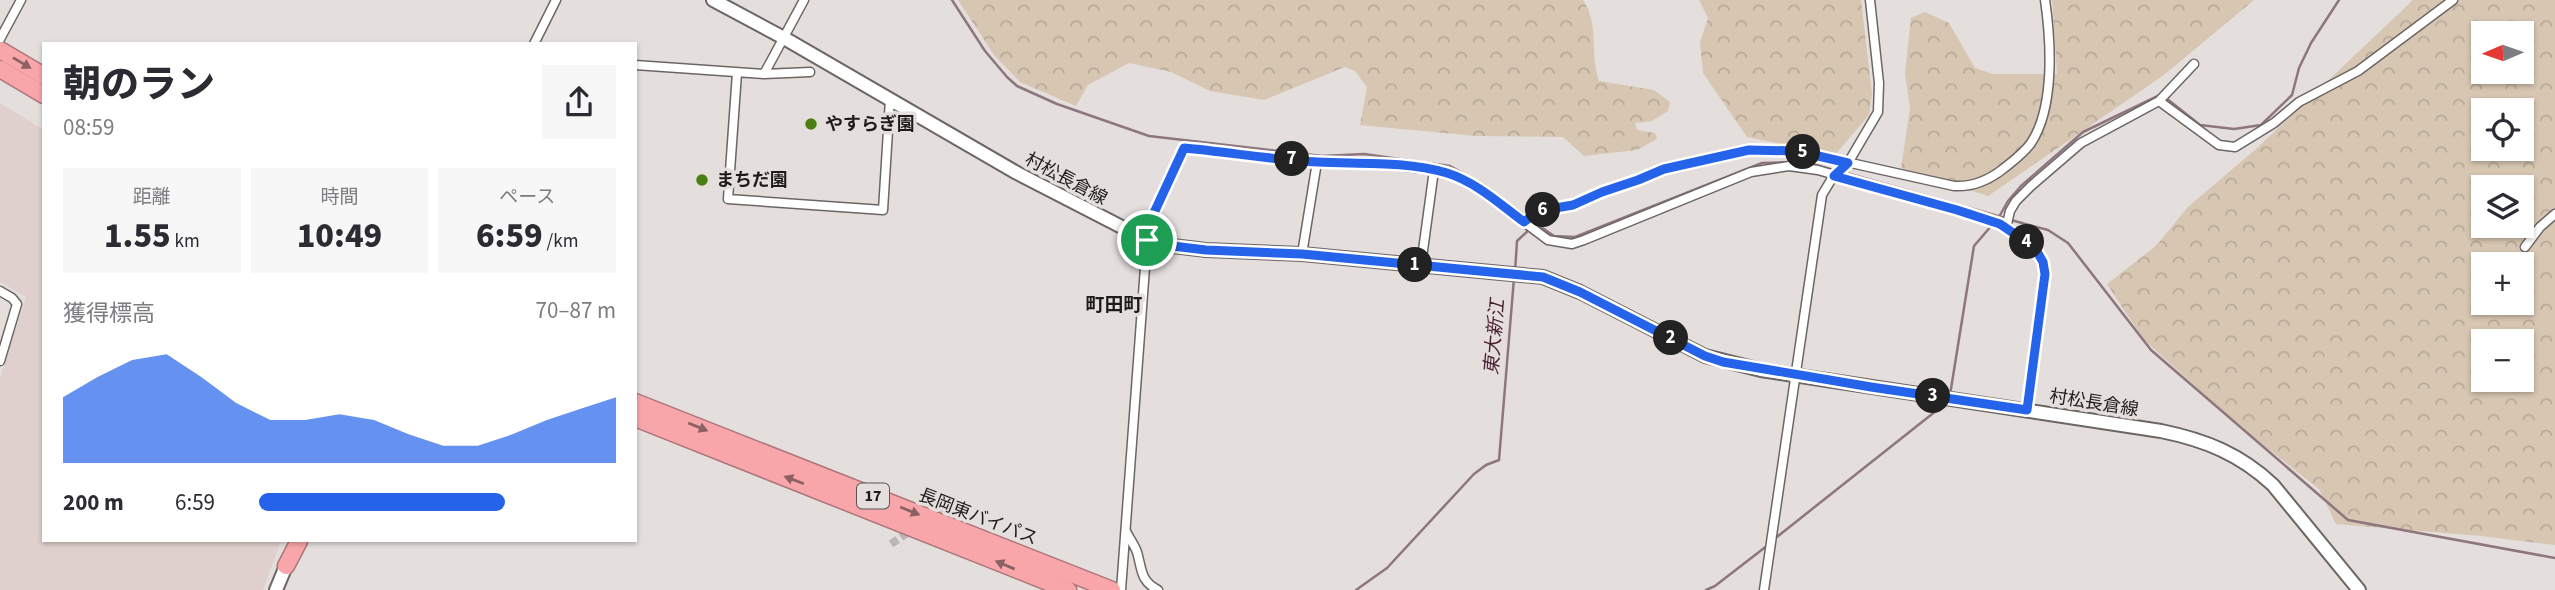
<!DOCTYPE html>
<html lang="ja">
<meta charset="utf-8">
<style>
body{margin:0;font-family:"Source Sans 3","Noto Sans JP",sans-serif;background:#f7f7f7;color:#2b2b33;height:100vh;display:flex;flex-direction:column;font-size:26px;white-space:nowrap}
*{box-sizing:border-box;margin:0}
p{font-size:23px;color:#7c7c81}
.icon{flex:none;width:38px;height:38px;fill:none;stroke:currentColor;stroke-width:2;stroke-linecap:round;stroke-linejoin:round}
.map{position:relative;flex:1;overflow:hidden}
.sheet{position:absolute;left:42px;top:42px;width:595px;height:500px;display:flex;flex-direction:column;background:#fff;border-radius:0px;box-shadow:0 2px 5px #0004}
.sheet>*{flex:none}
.needle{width:46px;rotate:268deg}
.tools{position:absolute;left:2471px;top:21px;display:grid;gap:14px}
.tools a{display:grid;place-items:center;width:63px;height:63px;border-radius:0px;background:#fff;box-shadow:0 2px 5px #0004;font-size:35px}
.pin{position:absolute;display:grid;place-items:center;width:60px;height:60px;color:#fff;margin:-30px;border:4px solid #fff;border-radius:50%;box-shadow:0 2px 7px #0007}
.km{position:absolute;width:35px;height:35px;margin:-18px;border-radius:50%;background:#222;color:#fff;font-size:19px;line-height:35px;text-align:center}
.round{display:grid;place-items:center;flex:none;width:74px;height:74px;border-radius:0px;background:#f7f7f7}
.summary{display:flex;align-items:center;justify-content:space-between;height:119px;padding:0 21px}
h1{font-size:38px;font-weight:800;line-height:52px}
.stats{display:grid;grid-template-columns:repeat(3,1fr);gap:10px;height:119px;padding:7px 21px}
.stats div{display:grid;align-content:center;border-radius:0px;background:#f7f7f7;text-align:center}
.stats b{font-size:35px;font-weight:800}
.stats small{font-size:19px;font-weight:400}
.stats p{font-size:19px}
.chart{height:196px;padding:14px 21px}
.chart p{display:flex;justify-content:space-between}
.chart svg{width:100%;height:126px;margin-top:7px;fill:#2563eb;opacity:.7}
ul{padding:0 21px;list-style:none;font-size:23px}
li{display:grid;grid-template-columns:112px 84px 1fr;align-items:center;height:52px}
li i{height:18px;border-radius:9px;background:#2563eb}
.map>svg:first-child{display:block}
</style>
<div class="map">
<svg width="2555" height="590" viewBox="0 0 2555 590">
<defs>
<pattern id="forest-crowns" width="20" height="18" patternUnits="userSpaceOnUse" patternTransform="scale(1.75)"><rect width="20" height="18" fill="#d7c6b1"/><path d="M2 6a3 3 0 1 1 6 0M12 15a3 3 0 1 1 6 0" fill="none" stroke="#b8aa98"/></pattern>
</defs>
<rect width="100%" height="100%" fill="#e4dedd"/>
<path fill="#dfd0cd" d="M0,103L44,130V541H281L263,590H0V378L26,297L0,282Z"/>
<path fill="url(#forest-crowns)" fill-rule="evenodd" d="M958,0H1583C1600,26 1589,52 1599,81L1654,90L1670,102L1668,111L1652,121L1635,123L1637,130L1655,133L1657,139L1637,150L1584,156L1563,137L1476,136L1360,125L1367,87L1355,71L1345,67L1264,100L1210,91L1171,72L1129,63L1088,85L1076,106L1020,82L994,55Z
M1699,0H1861L1872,94L1869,115L1835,155L1747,137L1703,73L1700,42L1708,18Z
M2052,0H2254L2164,75L1988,196L1901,168L1910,109L1905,73L1911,18L1925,12L1949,23L1975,68L1993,74H2057Z
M2413,0H2555V545L2481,536L2336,524L2319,489L2244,430L2143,339L2107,284L2156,246L2188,207L2256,149ZM2483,33H2522V72H2483ZM2483,110H2522V149H2483ZM2483,187H2522V226H2483ZM2483,264H2522V303H2483ZM2483,341H2522V380H2483Z"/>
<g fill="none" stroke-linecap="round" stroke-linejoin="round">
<path stroke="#8d767d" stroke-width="2.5" d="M952,0L985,51L1007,77L1017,86L1057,104L1149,136L1322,156L1364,154L1450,166L1483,184L1526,216
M2166,98L2200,125L2234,129L2261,125L2292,95L2299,68L2311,43L2339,0
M1843,172L2005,218
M1999,217L2008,201L2021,186L2083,132L2160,95
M1531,220L1554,236L1575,237L1762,163L1804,162L1836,171
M2011,220L2048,230L2068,243L2151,350L2348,520L2555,558
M1515,272L1517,241L1531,228
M1950,395L1973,252L1974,246L1992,225
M1773,540L1946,403
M1356,590L1387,568L1474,474L1486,465L1499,460L1514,278
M1706,590L1715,586L1768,545"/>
<path stroke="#bcb7b6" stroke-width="8" stroke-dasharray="8 4" stroke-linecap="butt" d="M930,518L945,509
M891,544L913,529"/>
<defs>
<path id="street" d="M0,39L21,0
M534,44L556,0
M635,65L764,74L804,0
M737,73L728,199L883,210L890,99
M764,74L810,72
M2159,101L2219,145L2235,147L2274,123L2299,102L2358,71L2453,0
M1524,222L1538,211L1573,205L1602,192L1638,180L1664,168L1749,150L1797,151L1954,186C1972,187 1989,180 2003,169C2013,161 2024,153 2031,143C2055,107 2051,41 2045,0
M2006,228L2010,211L2016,201L2031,186L2081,143L2159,101L2194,64
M2525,247L2540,227L2555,214
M1302,254L1317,162
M1421,265L1434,170
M0,291L12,298L17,304L0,361
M1126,531C1129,538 1134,544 1137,552C1142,569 1140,581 1158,590
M1121,590L1148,227L1184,148L1317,162H1364L1434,170L1458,177L1480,189L1548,240L1572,244L1584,240L1751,172L1789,166L1818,170L2000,224L2035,249L2043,262L2045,274L2027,410
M1764,590L1822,195L1834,175L1848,163L1878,112L1879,83L1870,0"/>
<path id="secondary" d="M713,0L784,38L1017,173L1147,240L1164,245L1206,250L1302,254L1543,277L1580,292L1705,356L1761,370L2161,431C2205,440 2240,454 2273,485L2359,590
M276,590L288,561"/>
<path id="highway" d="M0,50L44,76
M0,69L44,95
M635,402L1112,590
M635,418L1068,590
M286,566L299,541"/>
</defs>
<use href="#street" stroke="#6b6664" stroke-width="11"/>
<use href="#secondary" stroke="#6b6664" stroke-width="16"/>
<use href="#highway" stroke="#ac7679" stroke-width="19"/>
<use href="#street" stroke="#fff" stroke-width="8"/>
<use href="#secondary" stroke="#fff" stroke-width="12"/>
<use href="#highway" stroke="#f9a6ab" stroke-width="16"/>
</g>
<defs><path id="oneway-solid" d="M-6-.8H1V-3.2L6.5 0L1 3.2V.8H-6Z" transform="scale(1.75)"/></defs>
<g fill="#8c6163">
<use href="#oneway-solid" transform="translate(22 63) rotate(31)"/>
<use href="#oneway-solid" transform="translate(698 427) rotate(22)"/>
<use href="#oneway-solid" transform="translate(794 480) rotate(-159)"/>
<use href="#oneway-solid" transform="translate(910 511) rotate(22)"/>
<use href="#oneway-solid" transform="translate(1005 565) rotate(-157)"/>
</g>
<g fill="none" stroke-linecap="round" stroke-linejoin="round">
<defs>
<path id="route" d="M1184,148C1229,152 1273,160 1318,162C1360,164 1406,161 1447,173C1476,182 1500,204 1524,222L1538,211L1573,205L1602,192L1638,180L1664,169L1749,150L1797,151L1848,163L1834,176L1957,210L2000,224L2035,248L2043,262L2045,274L2027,410L1871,387L1723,362L1705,356L1580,292L1543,277L1302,254L1206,250L1164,245L1147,240L1153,215Z"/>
</defs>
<use href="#route" stroke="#fff" stroke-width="14"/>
<use href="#route" stroke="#2563eb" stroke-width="9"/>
</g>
<g fill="#4c7f11" stroke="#e4dedd" stroke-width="2.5">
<circle cx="811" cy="124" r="7"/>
<circle cx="702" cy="180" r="7"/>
</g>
<g text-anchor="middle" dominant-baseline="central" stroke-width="7" stroke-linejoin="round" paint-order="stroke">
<rect fill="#e4dedd" stroke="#595655" stroke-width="2" x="857" y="483.5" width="32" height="25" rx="5"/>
<g font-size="16" font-weight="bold" fill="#1e1c1b">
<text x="873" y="496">17</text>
</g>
<g font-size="18" font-weight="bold" fill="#1e1c1b" stroke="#e4dedd" text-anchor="start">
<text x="825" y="124">やすらぎ園</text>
<text x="716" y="180">まちだ園</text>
</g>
<g font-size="18" fill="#1e1c1b" stroke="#e4dedd">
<text transform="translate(1066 179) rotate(28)">村松長倉線</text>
<text transform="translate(2094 403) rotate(9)">村松長倉線</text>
<text transform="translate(978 517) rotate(21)">長岡東バイパス</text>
</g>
<g font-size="19" font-weight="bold" fill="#1e1c1b" stroke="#e4dedd">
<text x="1114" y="305">町田町</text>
</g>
<g font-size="19" font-style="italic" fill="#4b1f32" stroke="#e4dedd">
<text transform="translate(1495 337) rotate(-85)">東大新江</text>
</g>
</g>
</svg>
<div class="tools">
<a><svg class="needle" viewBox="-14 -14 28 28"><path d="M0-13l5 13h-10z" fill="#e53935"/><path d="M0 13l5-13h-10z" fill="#7c7c81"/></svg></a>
<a><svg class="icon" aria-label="locate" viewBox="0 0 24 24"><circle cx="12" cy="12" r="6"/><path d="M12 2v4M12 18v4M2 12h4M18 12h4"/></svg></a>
<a><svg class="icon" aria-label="layers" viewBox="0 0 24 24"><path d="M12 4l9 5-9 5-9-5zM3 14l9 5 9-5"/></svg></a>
<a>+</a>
<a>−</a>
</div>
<div class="pin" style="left:1147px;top:240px;background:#1e9e55"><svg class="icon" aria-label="arrive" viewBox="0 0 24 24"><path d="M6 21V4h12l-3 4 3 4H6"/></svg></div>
<b class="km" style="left:1415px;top:265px">1</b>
<b class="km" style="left:1671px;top:338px">2</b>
<b class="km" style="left:1933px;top:396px">3</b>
<b class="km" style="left:2027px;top:242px">4</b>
<b class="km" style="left:1803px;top:152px">5</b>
<b class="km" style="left:1543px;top:210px">6</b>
<b class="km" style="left:1292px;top:159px">7</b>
<section class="sheet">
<div class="summary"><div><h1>朝のラン</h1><p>08:59</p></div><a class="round"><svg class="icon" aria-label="share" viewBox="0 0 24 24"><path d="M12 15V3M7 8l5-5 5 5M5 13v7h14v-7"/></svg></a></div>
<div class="stats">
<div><p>距離</p><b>1.55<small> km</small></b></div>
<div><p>時間</p><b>10:49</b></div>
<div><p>ペース</p><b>6:59<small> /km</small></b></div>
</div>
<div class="chart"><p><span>獲得標高</span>70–87 m</p>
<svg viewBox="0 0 160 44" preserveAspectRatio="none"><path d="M0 44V21L10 14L20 8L30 6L40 14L50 23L60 29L70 29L80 27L90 29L100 34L110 38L120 38L130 34L140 29L150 25L160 21V44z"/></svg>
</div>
<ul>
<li><b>200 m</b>6:59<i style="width:69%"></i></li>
</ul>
</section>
</div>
